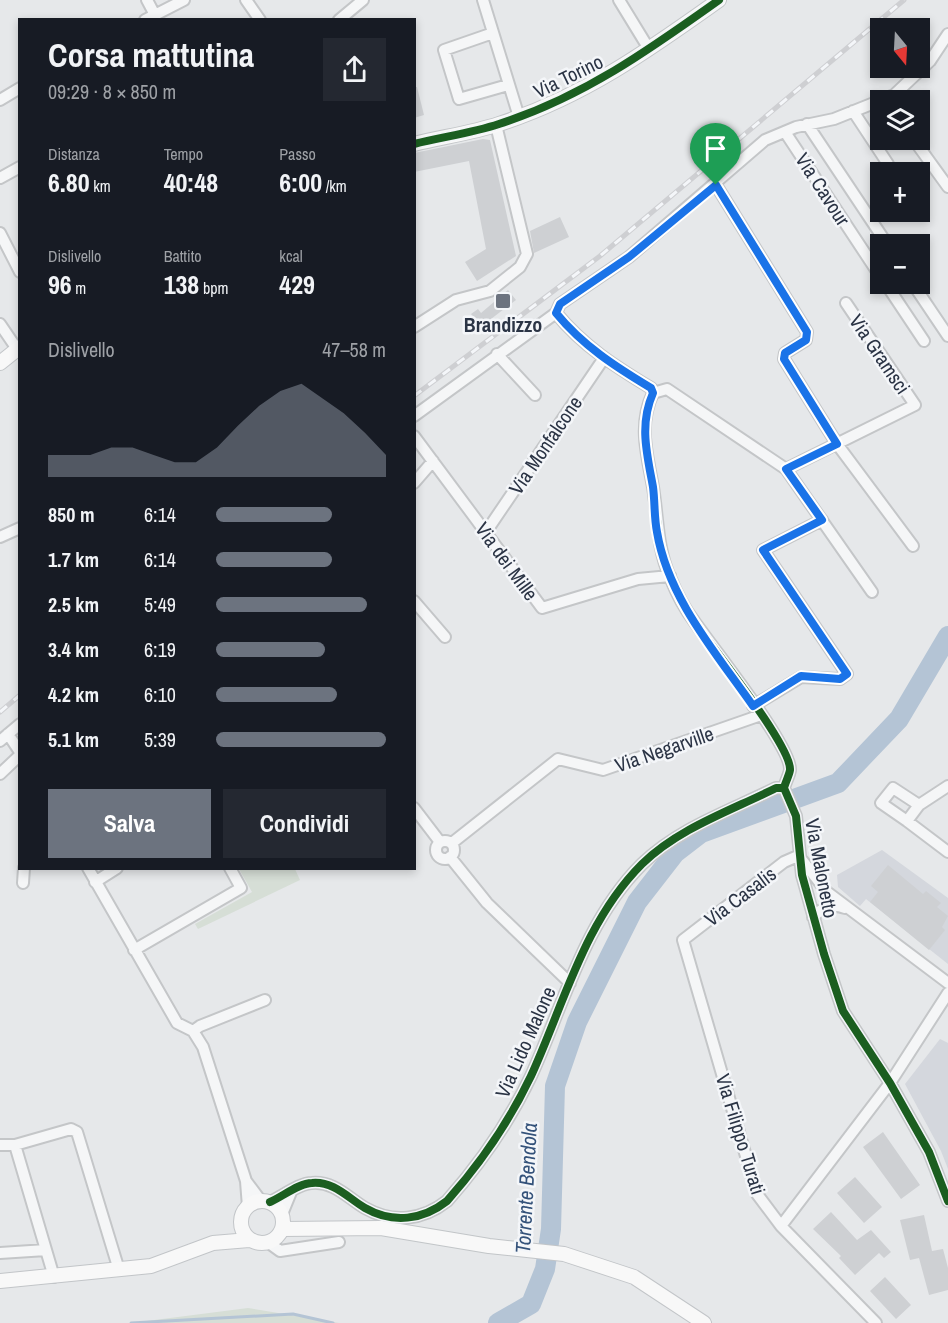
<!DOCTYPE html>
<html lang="it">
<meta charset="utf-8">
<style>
body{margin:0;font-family:"Archivo Narrow",sans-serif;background:#242831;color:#f1f3f6;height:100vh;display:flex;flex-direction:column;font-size:22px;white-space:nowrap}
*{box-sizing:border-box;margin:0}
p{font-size:20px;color:#9ea1a6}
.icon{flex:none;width:33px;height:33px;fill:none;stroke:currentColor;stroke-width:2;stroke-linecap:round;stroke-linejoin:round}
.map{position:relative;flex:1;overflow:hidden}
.drawer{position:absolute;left:18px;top:18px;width:398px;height:852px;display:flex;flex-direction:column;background:#171b24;border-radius:0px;box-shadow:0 3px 9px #0003}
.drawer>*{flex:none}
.needle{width:39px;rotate:162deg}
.buttons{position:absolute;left:870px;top:18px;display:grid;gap:12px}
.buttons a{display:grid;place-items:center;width:60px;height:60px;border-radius:0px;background:#171b24;box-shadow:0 3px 9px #0003;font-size:30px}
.pin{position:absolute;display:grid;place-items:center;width:51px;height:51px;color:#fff;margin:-62px -26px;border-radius:50% 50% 50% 0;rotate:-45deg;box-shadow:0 0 6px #0007}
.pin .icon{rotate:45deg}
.round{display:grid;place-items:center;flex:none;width:63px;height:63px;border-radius:0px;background:#242831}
.head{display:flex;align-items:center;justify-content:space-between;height:102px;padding:0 30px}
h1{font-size:33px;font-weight:800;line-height:45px}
.metrics{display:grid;grid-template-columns:repeat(3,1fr);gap:9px;height:102px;padding:6px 30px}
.metrics div{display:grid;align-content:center}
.metrics b{font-size:26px;font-weight:800}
.metrics small{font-size:16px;font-weight:400}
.metrics p{font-size:16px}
.chart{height:168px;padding:12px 30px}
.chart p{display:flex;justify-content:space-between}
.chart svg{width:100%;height:108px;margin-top:6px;fill:#6c737f;opacity:.7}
.primary-button{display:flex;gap:12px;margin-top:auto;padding:12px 30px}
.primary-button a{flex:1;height:69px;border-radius:0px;background:#6c737f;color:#fff;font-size:24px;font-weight:800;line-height:69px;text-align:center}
.primary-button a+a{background:#242831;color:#f1f3f6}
ul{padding:0 30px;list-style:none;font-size:20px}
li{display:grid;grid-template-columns:96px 72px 1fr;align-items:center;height:45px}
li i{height:15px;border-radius:8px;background:#6c737f}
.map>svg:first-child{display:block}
</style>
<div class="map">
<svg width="948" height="1323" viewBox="0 0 948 1323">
<rect width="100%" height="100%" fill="#e6e8ea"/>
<path fill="#d4d7dd" d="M882,850L948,898V964L866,899L860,906L838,887L837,875Z
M940,1039L948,1043V1169L941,1151L905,1084Z"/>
<path fill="#d6ded6" d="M239,869H295L300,880L198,929L195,924L252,892Z
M248,1308L339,1323H131Z"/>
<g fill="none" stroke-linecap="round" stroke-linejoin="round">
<path stroke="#b4c4d5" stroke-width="3" d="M131,1323L293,1314L333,1323"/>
<path stroke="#b4c4d5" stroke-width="20" d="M498,1323L531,1304L545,1269L551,1229L555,1086L577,1022L637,902L675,853L701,833L838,783L899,719L948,636"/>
</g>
<path fill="#ced0d3" d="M414,87H417L424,115L414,118Z
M483,139L490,140L516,256L477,281L465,262L486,249L469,161L414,172V153Z
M560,217L569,237L534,253L530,231Z
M508,290L516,300L470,335L464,326L474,318L471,314L478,309L481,313Z
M888,865L923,894L926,891L941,903L937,907L948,916L942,927L945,930L929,950L870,902L878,892L871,886Z
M883,1132L920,1185L901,1199L863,1147Z
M855,1177L882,1207L864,1223L837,1193Z
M831,1212L857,1240L871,1230L891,1252L884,1258L879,1253L855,1275L839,1258L841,1256L813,1229Z
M924,1215L932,1251L943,1249L948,1268V1290L929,1295L919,1258L910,1260L900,1220Z
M885,1277L911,1305L896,1319L870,1291Z"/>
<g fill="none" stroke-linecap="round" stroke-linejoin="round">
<defs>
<path id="minor" d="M147,0L155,15
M246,0L260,20
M483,0L519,117
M619,0L649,49
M145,20L184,0
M339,20L363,0
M493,33L444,50L459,99L508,85
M0,100L20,88
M853,111L888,164
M807,124L887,244
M785,132L880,276
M914,140L948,187
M0,178L20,167
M716,185L807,332L806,340L785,353L784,359L837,444L913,546
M0,233L20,272
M886,284L924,341
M913,284L948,336
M556,313C583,346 616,367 651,388L653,393C638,425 647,454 653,487C658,518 657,548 670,577C676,592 684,608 694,621C711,646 792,747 790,770C789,776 785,783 784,788L796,816L802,875L824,954L843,1011L890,1083L929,1152L948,1201
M0,324L17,349
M414,327L456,300L490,291L520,267L527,254L496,125
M497,354L535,395
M653,393L667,389L786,469L872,592
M414,416L556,313L560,304L629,257L765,140L796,127L834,119L894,95L930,61L948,34
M414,436L542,608L638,579L670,576
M786,469L915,405L846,303
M414,483L433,461
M486,532L604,358
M0,537L20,528
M414,601L445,637
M753,706L801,677L840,679L847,674L763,550L822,520
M8,734L20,752
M0,741L20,724
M0,774L20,755
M919,805L893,788L881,803L907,821L919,805L948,786
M414,808L440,842
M907,821L948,852
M436 850a9 9 0 1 1 18 0a9 9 0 1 1-18 0Z
M452,843L558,759L603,770L761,715
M800,855L784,862L683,940L757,1194L781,1226L876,1323
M450,857L487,903L570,983
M802,860L827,892L948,983
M88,868L177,1023L193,1031L200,1026L265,1000
M95,882L117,868
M23,883L24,868
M813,917C823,907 832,903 845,908
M134,950L241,888L230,868
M193,1031L203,1047L246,1181L248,1207
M0,1145H15L71,1129L77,1132L119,1270
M15,1145L54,1277
M246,1181L261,1201
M270,1202C282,1197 299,1183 312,1183C334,1181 348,1198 365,1208C393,1224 423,1220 447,1201C479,1165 510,1120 531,1076C564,1004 584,922 642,864C679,828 730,811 776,788H784
M282,1214L291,1192
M781,1226L890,1083L948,993
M269,1243L280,1251L339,1242
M0,1253L46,1250"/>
<path id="major" d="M414,144C442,137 472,133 499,124C583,97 649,50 719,0
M0,363L20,347
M241 1222a21 21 0 1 1 42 0a21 21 0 1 1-42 0Z
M283,1229L381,1228L489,1246L564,1254L634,1277L704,1323
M0,1281L151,1266L213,1243L249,1240"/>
</defs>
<use href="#minor" stroke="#c4c6c8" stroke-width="14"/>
<use href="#major" stroke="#c2c5c8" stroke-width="16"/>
<use href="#minor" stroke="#f5f6f7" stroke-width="10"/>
<use href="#major" stroke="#f8f8f8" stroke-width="14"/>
<defs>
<path id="rail" d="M414,396L600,256L904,0
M0,712L20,695"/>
</defs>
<use href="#rail" stroke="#cecfd2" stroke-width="5"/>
<use href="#rail" stroke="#f4f6f9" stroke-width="3" stroke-dasharray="9" stroke-linecap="butt"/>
<defs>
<path id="cycleway" d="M414,144C442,137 472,133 499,124C583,97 649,50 719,0
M556,313C583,346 616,367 651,388L653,393C638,425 647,454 653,487C658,518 657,548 670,577C676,592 684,608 694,621C711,646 792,747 790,770C789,776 785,783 784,788L796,816L802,875L824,954L843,1011L890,1083L929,1152L948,1201
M270,1202C282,1197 299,1183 312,1183C334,1181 348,1198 365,1208C393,1224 423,1220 447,1201C479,1165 510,1120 531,1076C564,1004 584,922 642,864C679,828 730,811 776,788H784"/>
</defs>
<use href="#cycleway" stroke="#f4f6f9" stroke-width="11"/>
<use href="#cycleway" stroke="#1b5e20" stroke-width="8"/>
</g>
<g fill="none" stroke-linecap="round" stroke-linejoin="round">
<defs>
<path id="route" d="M716,185L807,332L806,340L785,353L784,359L837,444L786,469L822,520L763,550L847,674L840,679L801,676L753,706C716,653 668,598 657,532C654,517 655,502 653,487C647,454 639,425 653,393L651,388C616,367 583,346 556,313L560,304L629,257Z"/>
</defs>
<use href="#route" stroke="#fff" stroke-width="12"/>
<use href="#route" stroke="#1a73e8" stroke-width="8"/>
</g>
<rect fill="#6c737f" stroke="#f4f6f9" stroke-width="2" x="495" y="293" width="16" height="16" rx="3"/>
<g text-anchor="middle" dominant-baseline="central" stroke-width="5" stroke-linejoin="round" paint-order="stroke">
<g font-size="20" fill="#2b3445" stroke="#f4f6f9">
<text transform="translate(568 76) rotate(-26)">Via Torino</text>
<text transform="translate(823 189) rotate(57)">Via Cavour</text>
<text transform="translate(880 354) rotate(56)">Via Gramsci</text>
<text transform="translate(545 445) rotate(-56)">Via Monfalcone</text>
<text transform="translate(507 561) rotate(54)">Via dei Mille</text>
<text transform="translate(664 749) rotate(-19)">Via Negarville</text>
<text transform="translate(822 868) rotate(79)">Via Malonetto</text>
<text transform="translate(740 896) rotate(-37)">Via Casalis</text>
<text transform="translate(525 1042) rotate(-66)">Via Lido Malone</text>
<text transform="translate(741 1134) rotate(73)">Via Filippo Turati</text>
</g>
<g font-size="20" font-weight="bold" fill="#2b3445" stroke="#f4f6f9">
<text x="503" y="324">Brandizzo</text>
</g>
<g font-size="21" font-style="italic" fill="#34527a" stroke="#f4f6f9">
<text transform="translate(526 1188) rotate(-87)">Torrente Bendola</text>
</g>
</g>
</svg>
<div class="buttons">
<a><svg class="needle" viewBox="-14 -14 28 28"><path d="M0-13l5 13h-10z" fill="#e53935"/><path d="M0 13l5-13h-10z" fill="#9ea1a6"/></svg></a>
<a><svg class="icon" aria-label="layers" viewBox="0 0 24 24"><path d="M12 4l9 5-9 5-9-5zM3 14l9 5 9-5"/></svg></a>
<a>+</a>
<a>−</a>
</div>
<div class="pin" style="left:716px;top:185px;background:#1e9e55"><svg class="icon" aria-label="arrive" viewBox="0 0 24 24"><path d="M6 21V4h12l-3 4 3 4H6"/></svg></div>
<section class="drawer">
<div class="head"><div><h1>Corsa mattutina</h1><p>09:29 · 8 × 850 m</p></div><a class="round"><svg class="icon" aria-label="share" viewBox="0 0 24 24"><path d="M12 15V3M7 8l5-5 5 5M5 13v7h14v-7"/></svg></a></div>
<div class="metrics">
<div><p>Distanza</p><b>6.80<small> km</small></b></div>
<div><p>Tempo</p><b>40:48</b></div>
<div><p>Passo</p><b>6:00<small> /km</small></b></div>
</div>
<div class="metrics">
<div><p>Dislivello</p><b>96<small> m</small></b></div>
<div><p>Battito</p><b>138<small> bpm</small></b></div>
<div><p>kcal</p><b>429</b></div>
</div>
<div class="chart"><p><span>Dislivello</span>47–58 m</p>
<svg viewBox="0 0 160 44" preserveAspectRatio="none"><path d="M0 44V35L10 35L20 35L30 32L40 32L50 35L60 38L70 38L80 32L90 23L100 15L110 9L120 6L130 12L140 18L150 26L160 35V44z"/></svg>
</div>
<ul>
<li><b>850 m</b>6:14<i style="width:68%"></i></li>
<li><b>1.7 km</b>6:14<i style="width:68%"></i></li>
<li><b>2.5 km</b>5:49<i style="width:89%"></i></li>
<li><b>3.4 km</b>6:19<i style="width:64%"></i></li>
<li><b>4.2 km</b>6:10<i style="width:71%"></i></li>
<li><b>5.1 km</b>5:39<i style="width:100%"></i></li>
</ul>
<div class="primary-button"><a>Salva</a><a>Condividi</a></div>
</section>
</div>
